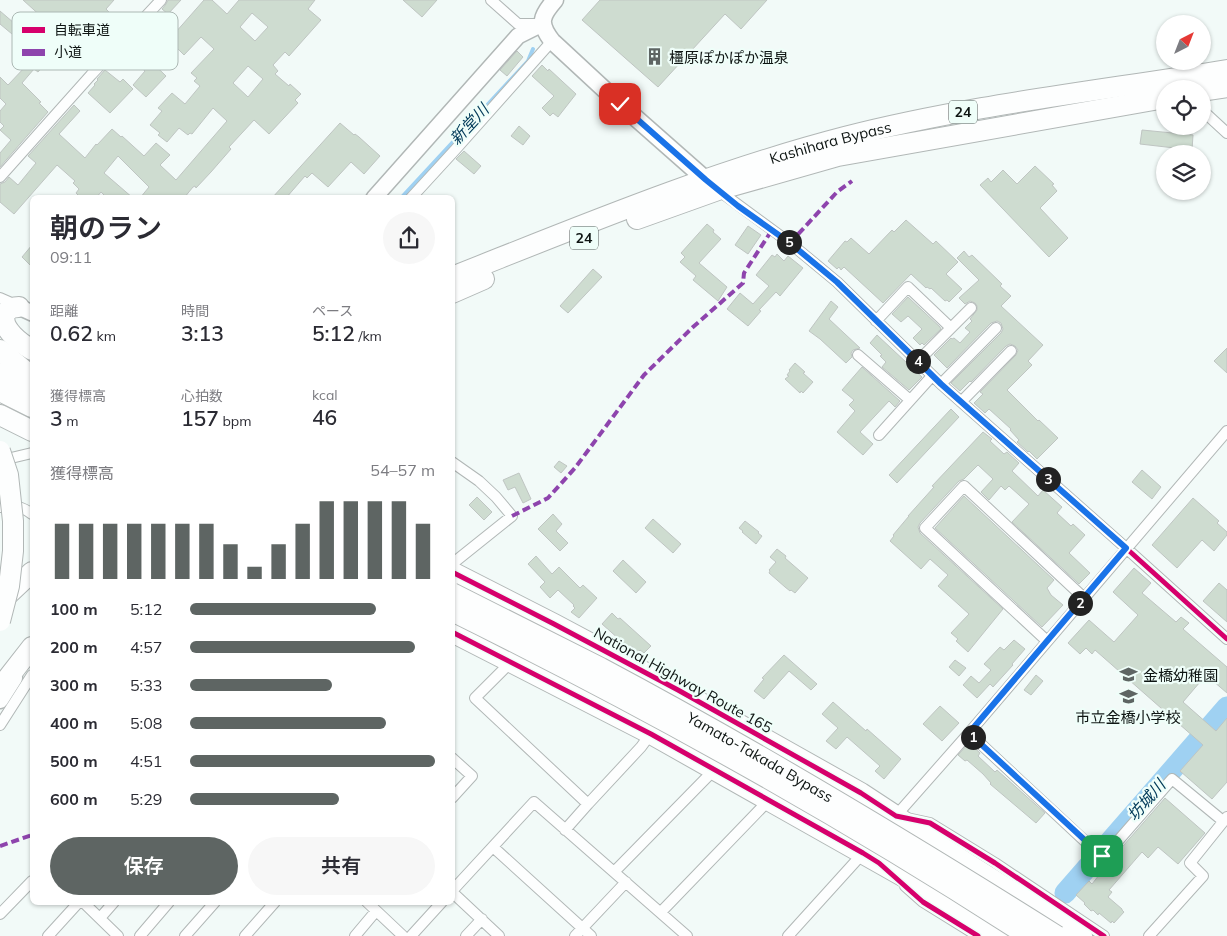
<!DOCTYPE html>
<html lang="ja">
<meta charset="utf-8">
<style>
body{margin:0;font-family:Mulish,"Noto Sans JP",sans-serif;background:#f7f7f7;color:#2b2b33;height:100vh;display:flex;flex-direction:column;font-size:19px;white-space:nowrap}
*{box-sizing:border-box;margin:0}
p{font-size:16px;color:#7c7c81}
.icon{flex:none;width:28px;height:28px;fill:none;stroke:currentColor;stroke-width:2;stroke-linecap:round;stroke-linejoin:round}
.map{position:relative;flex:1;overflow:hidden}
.side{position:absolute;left:30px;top:195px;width:425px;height:710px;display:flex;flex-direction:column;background:#fff;border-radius:8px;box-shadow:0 1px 4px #0004}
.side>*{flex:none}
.needle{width:32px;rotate:42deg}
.fabs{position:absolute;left:1156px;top:15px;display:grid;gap:10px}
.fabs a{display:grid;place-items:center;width:55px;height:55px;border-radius:50%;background:#fff;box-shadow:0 1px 4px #0004;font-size:25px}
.pin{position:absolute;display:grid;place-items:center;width:42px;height:42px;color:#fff;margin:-21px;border-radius:10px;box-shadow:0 2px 8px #0006}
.km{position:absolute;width:25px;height:25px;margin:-12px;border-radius:50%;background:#222;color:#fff;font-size:14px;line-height:25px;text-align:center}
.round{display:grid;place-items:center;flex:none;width:52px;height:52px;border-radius:26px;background:#f7f7f7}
.summary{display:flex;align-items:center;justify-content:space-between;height:85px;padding:0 20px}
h1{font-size:28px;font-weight:600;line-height:38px}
.metrics{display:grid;grid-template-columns:repeat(3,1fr);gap:8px;height:85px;padding:5px 20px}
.metrics div{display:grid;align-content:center}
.metrics b{font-size:21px;font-weight:600}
.metrics small{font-size:14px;font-weight:400}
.metrics p{font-size:14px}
.chart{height:140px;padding:10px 20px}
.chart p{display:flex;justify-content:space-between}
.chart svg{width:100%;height:90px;margin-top:5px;stroke:#5e6563;stroke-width:6}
.cta{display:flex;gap:10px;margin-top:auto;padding:10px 20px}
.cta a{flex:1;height:58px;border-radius:30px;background:#5e6563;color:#fff;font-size:20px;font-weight:600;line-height:58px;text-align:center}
.cta a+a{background:#f7f7f7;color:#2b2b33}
ul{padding:0 20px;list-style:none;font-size:16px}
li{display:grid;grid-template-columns:80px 60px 1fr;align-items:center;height:38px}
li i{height:12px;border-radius:6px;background:#5e6563}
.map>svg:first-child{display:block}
</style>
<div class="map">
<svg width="1227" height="936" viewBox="0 0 1227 936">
<rect width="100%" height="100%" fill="#f2faf8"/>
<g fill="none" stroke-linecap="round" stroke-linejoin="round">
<path stroke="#9fd1f2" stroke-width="4" d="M401,198L528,61L533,49"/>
<path stroke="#9fd1f2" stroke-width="21" d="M1065,893L1227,707"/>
</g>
<path fill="#cedcd0" stroke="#bfc5c2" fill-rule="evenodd" d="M23,0H114L106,9L119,22L111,30L107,26L93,41L103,51L87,70L69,52L71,50L63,43L73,33L57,19L47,29L41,23L44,19Z
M168,0H181L168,14L162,9L166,4Z
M204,0H212L227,14L239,0H315L308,9L321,20L289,56L285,52L273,65L278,71L275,74L289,86L290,84L301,94L295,100L298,103L269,134L254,120L229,147L231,149L211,172L196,188L195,186L193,187L184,198H140L149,187L118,156L104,173L133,198H107L101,192L96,198H81L76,193L79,189L73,183L75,181L57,165L14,214L0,202V184L5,182L9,177L18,185L36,163L28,156L74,105L80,111L59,134L85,158L96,144L97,145L112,129L121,137L122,136L144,156L156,143L170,155L160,165L176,180L227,121L213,108L192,134L190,133L188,135L179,128L167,142L158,135L160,133L150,125L162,111L158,108L172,93L185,104L200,86L194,81L197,78L191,73L214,49L201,37L184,55L173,44L169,48L157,37L167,26L175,33ZM252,13L268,27L255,41L240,27ZM248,66L263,79L248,97L233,83Z
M403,0H437L422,17Z
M600,0H767L741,29L725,14L658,87L582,20Z
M0,11L35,41L31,46L38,52L41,49L47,54L43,61L46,63L38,72L34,69L22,83L41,102L39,103L48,112L0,167V153L11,140L0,130L4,126L0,122V111L6,104L0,98V77L8,85L26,66L23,63L24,62L15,55L24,44L0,24Z
M132,43L166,76L146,97L133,85L145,71L123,52Z
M517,51L523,57L507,76L500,70Z
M542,65L548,71L549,69L576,94L558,117L553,113L550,116L542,108L554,96L532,76Z
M105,70L120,82L123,79L133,89L110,113L88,93L95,85L94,84L98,80L97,79Z
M340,123L354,135L355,134L359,137L380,156L364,174L351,162L328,187L312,173L307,178L305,176L286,198H272Z
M519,126L530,136L523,145L511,136Z
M1142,130L1193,135L1192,150L1140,144Z
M464,151L481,166L474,174L456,159Z
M1035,166L1054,184L1052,185L1057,191L1040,208L1068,238L1049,257L980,185L988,178L991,182L1003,170L1017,184Z
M906,220L933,244L936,241L958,262L946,274L962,289L949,302L947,300L945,301L931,288L930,289L927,287L926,288L911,274L883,303L844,267L841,270L839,267L837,269L828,261L845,241L847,242L851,238L869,254L892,230L894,232Z
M707,224L714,230L713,232L721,239L699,263L727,287L718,301L693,280L696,276L680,262L685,257L681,253Z
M748,226L761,235L748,254L735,245Z
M32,245V267L22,257Z
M964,251L969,257L972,255L1002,284L1000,286L1011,296L1001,306L1043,345L1028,361L1032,365L1007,390L1038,421L1039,420L1058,438L1037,459L1029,451L1028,452L1017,442L1019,440L1010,430L1011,429L989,409L985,413L974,403L983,394L980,392L1016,355L1018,350L1015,346L1010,344L1006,346L971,382L970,381L960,391L951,383L1001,333L1003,329L1001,323L997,321L991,323L947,368L934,355L951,338L952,339L954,338L960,343L970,332L965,328L972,321L970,319L977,310V306L975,303L970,301L965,304L959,298L979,280L957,258Z
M777,254L784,261L788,256L803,268L780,296L776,292L759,310L761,311L748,326L727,309L740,293L753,304L769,286L756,275L772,255L775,257Z
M593,269L602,277L568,313L560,306Z
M908,297L940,327L941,329L924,345L922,343L920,345L913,338L922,329L908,316L901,322L892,314Z
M831,301L838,307L829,319L860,348L853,350L851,353L852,357L846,363L820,339L809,331Z
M877,335L922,377L909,390L882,367L886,362L880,356L882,355L870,343Z
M1227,348V373L1214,361Z
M795,363L805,372L803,373L813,382L803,393L801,391L800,393L785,379L789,376L787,375L790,371L789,370Z
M862,367L900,401L895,407L889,401L860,432L873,444L863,455L837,432L855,411L849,405L854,400L842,390Z
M951,409L959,417L897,483L889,475Z
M983,432L992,439L990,441L1004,454L1007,452L1019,463L1012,471L1038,496L1043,490L1062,507L1057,513L1071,526L1073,524L1085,535L1069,553L1090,573L1079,584L1012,522L1029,504L1009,486L1005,490L1001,486L989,500L981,492L993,479L978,465L964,479L959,481L920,523L918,527L920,533L1003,609L968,652L956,641L958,639L951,633L969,614L938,586L948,575L930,559L921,569L890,541L894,536L893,535L909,516H908L934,487L932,486Z
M559,461L567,466L561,473L554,467Z
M1142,470L1161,487L1152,499L1132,482Z
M519,473L531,499L523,503L515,487L508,490L503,480Z
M964,496L1054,580L1047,588L1051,595L1063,605L1042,627L935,528Z
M477,497L492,512L484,520L469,505Z
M1193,498L1219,521L1217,523L1227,532V535L1214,551L1202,540L1177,568L1152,545Z
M553,514L562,524L556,531L568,543L560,551L538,529Z
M653,519L681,544L673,553L645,528Z
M745,521L759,532L758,533L762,536L756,544L742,532L743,531L739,528Z
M777,549L786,556L785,558L808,578L795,593L791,590L790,591L785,587L769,573L770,571L769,570L776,562L770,557Z
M536,556L552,574L559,567L580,588L583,585L597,598L579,618L571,612L575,608L573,606L574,605L558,590L550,598L540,587L545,582L528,564Z
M623,560L646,582L636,593L613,571Z
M1134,568L1151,583L1142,593L1176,622L1181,617L1189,623L1183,629L1227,667V693L1206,675L1183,702L1216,731L1227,718V782L1212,799L1180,771L1203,745L1095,650L1092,654L1086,648L1080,654L1068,643L1089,620L1114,642L1138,615L1113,592Z
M1219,583L1227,590V622L1203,601Z
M612,613L618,619L620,618L651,646L644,653L640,650L638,652L631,646L629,648L602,624Z
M1014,640L1025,649L1012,664L1013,665L993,687L990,684L977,698L963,685L971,676L979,683L991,670L984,664L1000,647L1004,650Z
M784,655L817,684L811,690L789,671L764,699L754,691L764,679L762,678Z
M955,660L966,668L959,676L949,667Z
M1036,675L1043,681L1031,695L1024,690Z
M833,702L866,731L867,729L901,759L884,779L875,771L880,766L847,737L836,749L826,741L838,728L822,714Z
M940,706L959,723L942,741L923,724Z
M969,743L980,753L978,756L995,772L997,770L1045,813L1036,823L990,784L991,783L983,774L967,760L965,761L958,755Z
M1165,798L1205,833L1178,864L1158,847L1148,858L1142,852L1109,890L1112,892L1108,897L1122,909V910L1124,912L1114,923L1112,921L1111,923L1099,913L1098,915L1093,910L1091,911L1084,904L1085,903L1076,895L1089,881L1092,884L1103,870H1102Z"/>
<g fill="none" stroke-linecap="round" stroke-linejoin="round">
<defs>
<path id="street" d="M491,0L518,24H538
M1202,110L1227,133
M0,177L91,75L161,0
M718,190L790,243L837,282L941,384L1126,548L1227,639
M411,198L455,150L552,41
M0,298L16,305
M876,321L908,287L951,328L918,361
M951,328L971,308
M858,355L910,400
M941,384L996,328
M961,402L1011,351
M879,435L932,376
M0,458H11L32,453
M452,462L479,481L496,497L512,516L452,564
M0,507C11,504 23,507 32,514
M1047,641L925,528L964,486L1084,598
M511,662L475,698L588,804
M0,725L32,675
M969,733L1103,858L1172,779L1223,821
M452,758L472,776L452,798
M894,818L969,733L1227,431
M907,818L930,823L995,863L1104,936
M565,830L588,804L641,747L652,732
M493,847L591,936
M614,872L715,769
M905,886L923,902L978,936
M452,891L534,802L687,936
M452,892L499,936
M83,902L118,936
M367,902L403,936
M661,912L769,800
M0,914L32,881
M100,918L114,902
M48,936L79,902
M140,936L169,902
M185,936L215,902
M245,936L275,902
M355,936L376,911
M411,936L442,902
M466,936L482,919
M575,936L626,882
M788,936L865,851
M1149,936L1203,876L1190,863L1227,817"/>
<path id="secondary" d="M374,198L518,36L542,24
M19,307L32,313"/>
<path id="primary" d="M555,0C541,16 538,23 552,41L620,104L713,186
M0,700L14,678"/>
<g id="highway">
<path d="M1202,91L1227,87"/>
<path d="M637,219L718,190L838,156L1165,98"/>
<path id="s1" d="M452,277C581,226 710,172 845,137C970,105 1099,91 1227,70"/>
<path d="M452,293L484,279"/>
<path d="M19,307C13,307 9,308 5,314C0,329 22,344 32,350"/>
<path d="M0,350L32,377"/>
<path d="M0,373L32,389"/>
<path d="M0,391L32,407"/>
<path d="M0,415L32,431"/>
<path d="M452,572L554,624L678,690L861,793L896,816L924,836L1082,936"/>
<path d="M0,602L32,572"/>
<path d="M452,632L651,734L929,891L1001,936"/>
<path d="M0,688L32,647"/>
</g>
</defs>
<use href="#street" stroke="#b1b7b6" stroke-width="12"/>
<use href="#secondary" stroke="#b1b7b6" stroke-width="18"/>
<use href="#primary" stroke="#b1b7b6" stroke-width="19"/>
<use href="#highway" stroke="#b1b7b6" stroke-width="22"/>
<use href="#street" stroke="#fdfefe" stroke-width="10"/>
<use href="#secondary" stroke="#fdfefe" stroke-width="15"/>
<use href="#primary" stroke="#fdfefe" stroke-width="16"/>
<use href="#highway" stroke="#fdfefe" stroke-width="20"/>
<defs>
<g id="highway-bridge">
<path d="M0,451L8,475L13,521V551L9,586L0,621"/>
<path id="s2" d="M452,593C502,618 552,643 601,668C757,751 908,842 1057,936"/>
<path d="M452,611C650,709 843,816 1028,936"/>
</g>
</defs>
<use href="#highway-bridge" stroke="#b1b7b6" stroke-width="22" stroke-linecap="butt"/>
<use href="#highway-bridge" stroke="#fdfefe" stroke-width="20"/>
<path stroke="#8e44ad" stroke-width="4" stroke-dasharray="8 4" stroke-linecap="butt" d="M790,243L837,192L852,181
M512,516L548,498L575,468L644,375L693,327L743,283L744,273L772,230
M0,846L32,835"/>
<defs>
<path id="cycleway" d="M718,190L790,243L837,282L941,384L1126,548L1227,639
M452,572L554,624L678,690L861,793L896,816L930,823L995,863L1104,936
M452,632L651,734L863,853L879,863L923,902L978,936"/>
</defs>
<use href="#cycleway" stroke="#effef9" stroke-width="8"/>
<use href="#cycleway" stroke="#d6006c" stroke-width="5"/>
</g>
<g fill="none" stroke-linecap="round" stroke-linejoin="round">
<defs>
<path id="route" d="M620,104L706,180L738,206L790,243L837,282L941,384L1126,548L969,733L1102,856"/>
</defs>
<use href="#route" stroke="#fff" stroke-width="10"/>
<use href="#route" stroke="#1a73e8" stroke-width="6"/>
</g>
<defs>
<symbol id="building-bare" viewBox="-9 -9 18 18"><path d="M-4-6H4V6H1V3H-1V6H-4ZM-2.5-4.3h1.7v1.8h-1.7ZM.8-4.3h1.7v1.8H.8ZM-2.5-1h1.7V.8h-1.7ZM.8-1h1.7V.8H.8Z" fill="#5e6563" stroke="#effef9" stroke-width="2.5" paint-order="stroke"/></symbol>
<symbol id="school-bare" viewBox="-9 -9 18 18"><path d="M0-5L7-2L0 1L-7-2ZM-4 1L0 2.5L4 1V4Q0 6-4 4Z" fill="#5e6563" stroke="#effef9" stroke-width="2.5" paint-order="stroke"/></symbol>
</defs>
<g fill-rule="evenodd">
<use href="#building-bare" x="642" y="44" width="25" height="25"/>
<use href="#school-bare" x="1116" y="662" width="25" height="25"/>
<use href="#school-bare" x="1116" y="684" width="25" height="25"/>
</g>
<g text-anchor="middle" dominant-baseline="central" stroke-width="4.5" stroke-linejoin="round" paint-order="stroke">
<g fill="#effef9" stroke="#525b58" stroke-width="1">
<rect x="949" y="100.5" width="28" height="23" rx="4"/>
<rect x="570" y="226.5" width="28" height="23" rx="4"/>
</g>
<g font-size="14" font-weight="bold" fill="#0e1513">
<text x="963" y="112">24</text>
<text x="584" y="238">24</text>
</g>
<g font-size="15" fill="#0e1513" stroke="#effef9" text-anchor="start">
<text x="669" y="57">橿原ぽかぽか温泉</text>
<text x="1143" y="675">金橋幼稚園</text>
<text x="1128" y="717" text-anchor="middle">市立金橋小学校</text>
</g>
<g font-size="15" fill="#0e1513" stroke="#effef9">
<text stroke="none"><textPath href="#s1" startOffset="402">Kashihara Bypass</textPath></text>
<text transform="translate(683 680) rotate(29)">National Highway Route 165</text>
<text stroke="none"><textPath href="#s2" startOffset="349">Yamato-Takada Bypass</textPath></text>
</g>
<g font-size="16" font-style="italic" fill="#003958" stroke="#effef9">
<text transform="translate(469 124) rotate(-47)">新堂川</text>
<text transform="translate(1146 800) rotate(-49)">坊城川</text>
</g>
</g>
<rect x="12" y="12" width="166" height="58" rx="8" fill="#effef9" stroke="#acb8b4" stroke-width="1"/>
<rect x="22" y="27" width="23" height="6" fill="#d6006c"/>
<rect x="22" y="49" width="23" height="7" fill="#8e44ad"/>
<g font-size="14" fill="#0e1513">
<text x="54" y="35">自転車道</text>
<text x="54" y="57">小道</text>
</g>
</svg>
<div class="fabs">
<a><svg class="needle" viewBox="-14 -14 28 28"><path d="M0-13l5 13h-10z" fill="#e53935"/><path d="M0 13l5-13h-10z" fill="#7c7c81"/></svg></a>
<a><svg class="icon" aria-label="locate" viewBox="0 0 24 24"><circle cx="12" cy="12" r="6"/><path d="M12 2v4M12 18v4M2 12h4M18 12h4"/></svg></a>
<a><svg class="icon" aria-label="layers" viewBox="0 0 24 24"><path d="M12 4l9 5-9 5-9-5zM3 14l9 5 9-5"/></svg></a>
</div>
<div class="pin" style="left:1102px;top:856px;background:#1e9e55"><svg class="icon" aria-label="arrive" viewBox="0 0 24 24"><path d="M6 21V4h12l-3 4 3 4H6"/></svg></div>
<div class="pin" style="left:620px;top:104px;background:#d93025"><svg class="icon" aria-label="check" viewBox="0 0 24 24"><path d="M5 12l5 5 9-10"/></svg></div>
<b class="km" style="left:973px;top:737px">1</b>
<b class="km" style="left:1080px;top:603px">2</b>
<b class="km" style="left:1048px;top:479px">3</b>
<b class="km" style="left:918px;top:361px">4</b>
<b class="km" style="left:789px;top:242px">5</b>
<section class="side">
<div class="summary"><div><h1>朝のラン</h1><p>09:11</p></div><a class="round"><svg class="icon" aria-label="share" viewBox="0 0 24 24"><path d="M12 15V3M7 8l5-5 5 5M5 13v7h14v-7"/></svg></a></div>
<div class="metrics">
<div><p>距離</p><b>0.62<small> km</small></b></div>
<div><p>時間</p><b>3:13</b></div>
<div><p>ペース</p><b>5:12<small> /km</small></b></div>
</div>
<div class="metrics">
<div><p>獲得標高</p><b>3<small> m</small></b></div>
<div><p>心拍数</p><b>157<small> bpm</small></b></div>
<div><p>kcal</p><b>46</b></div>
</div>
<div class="chart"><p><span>獲得標高</span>54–57 m</p>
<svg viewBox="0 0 160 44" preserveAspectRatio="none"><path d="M5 44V17M15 44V17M25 44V17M35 44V17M45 44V17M55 44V17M65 44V17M75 44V27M85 44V38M95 44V27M105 44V17M115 44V6M125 44V6M135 44V6M145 44V6M155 44V17"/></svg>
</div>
<ul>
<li><b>100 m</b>5:12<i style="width:76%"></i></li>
<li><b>200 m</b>4:57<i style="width:92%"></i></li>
<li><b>300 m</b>5:33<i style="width:58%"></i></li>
<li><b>400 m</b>5:08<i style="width:80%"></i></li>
<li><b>500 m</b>4:51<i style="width:100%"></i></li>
<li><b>600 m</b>5:29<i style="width:61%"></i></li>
</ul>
<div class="cta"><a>保存</a><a>共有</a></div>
</section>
</div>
